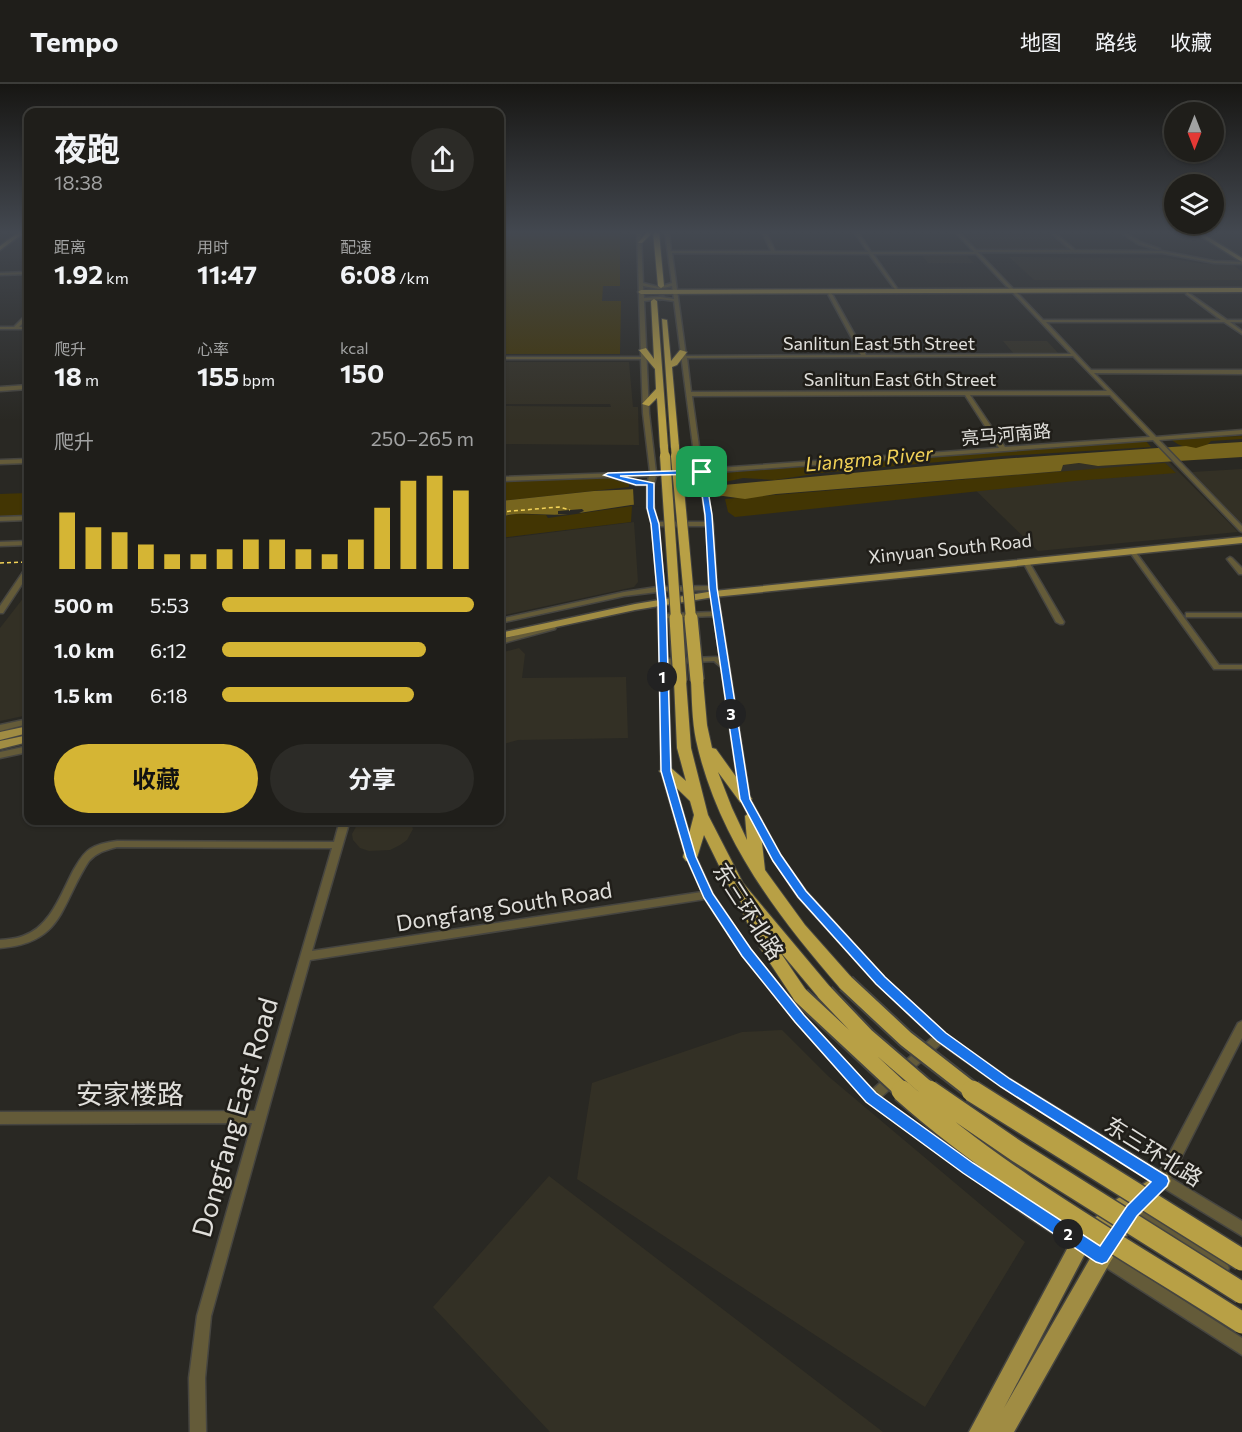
<!DOCTYPE html>
<html lang="zh">
<meta charset="utf-8">
<style>
body{margin:0;font-family:Commissioner,"Noto Sans SC",sans-serif;background:#2c2b27;color:#f1f3f6;height:100vh;display:flex;flex-direction:column;font-size:22px;white-space:nowrap}
*{box-sizing:border-box;margin:0}
p{font-size:20px;color:#a1a2a2}
.icon{flex:none;width:33px;height:33px;fill:none;stroke:currentColor;stroke-width:2;stroke-linecap:round;stroke-linejoin:round}
.map{position:relative;flex:1;overflow:hidden}
.sheet{position:absolute;left:24px;top:24px;width:480px;height:717px;display:flex;flex-direction:column;background:#1f1e1a;border-radius:12px;box-shadow:0 2px 4px #0004,0 0 0 2px #3c3c39}
.sheet>*{flex:none}
.needle{width:39px;rotate:180deg}
.buttons{position:absolute;left:1164px;top:18px;display:grid;gap:12px}
.buttons a{display:grid;place-items:center;width:60px;height:60px;border-radius:50%;background:#1f1e1a;box-shadow:0 2px 4px #0004,0 0 0 2px #3c3c39;font-size:30px}
.pin{position:absolute;display:grid;place-items:center;width:51px;height:51px;color:#fff;margin:-26px;border-radius:12px;box-shadow:0 3px 9px #0006}
.km{position:absolute;width:30px;height:30px;margin:-15px;border-radius:50%;background:#222;color:#fff;font-size:16px;line-height:30px;text-align:center}
.round{display:grid;place-items:center;flex:none;width:63px;height:63px;border-radius:32px;background:#2c2b27}
.headline{display:flex;align-items:center;justify-content:space-between;height:102px;padding:0 30px}
h1{font-size:33px;font-weight:700;line-height:45px}
.stats{display:grid;grid-template-columns:repeat(3,1fr);gap:9px;height:102px;padding:6px 30px}
.stats div{display:grid;align-content:center}
.stats b{font-size:26px;font-weight:700}
.stats small{font-size:16px;font-weight:400}
.stats p{font-size:16px}
.chart{height:168px;padding:12px 30px}
.chart p{display:flex;justify-content:space-between}
.chart svg{width:100%;height:108px;margin-top:6px;stroke:#d5b534;stroke-width:6}
.primary-button{display:flex;gap:12px;margin-top:auto;padding:12px 30px}
.primary-button a{flex:1;height:69px;border-radius:36px;background:#d5b534;color:#111;font-size:24px;font-weight:700;line-height:69px;text-align:center}
.primary-button a+a{background:#2c2b27;color:#f1f3f6}
ul{padding:0 30px;list-style:none;font-size:20px}
li{display:grid;grid-template-columns:96px 72px 1fr;align-items:center;height:45px}
li i{height:15px;border-radius:8px;background:#d5b534}
header{display:flex;align-items:center;gap:36px;box-sizing:border-box;height:84px;padding:0 30px;background:#1f1e1a;border-bottom:2px solid #3c3c39}
header strong{font-size:28px}
nav{display:flex;gap:33px;margin-inline-start:auto;font-size:21px}
.map>svg:first-child{display:block}
</style>
<header>
<strong>Tempo</strong>
<nav><a>地图</a><a>路线</a><a>收藏</a></nav>
</header>
<div class="map">
<svg width="1242" height="1348" viewBox="0 0 1242 1348">
<rect width="100%" height="100%" fill="#292823"/>
<path fill="#333025" d="M961,148H1051L1074,167H975Z
M921,170H965L974,179H928Z
M1009,173L1167,174L1204,180H1232L1242,188V196H1034Z
M1003,257H1047L1059,270H1014Z
M500,278H629L633,323H638L639,361L500,360V318L503,322L611,323L610,320H503L504,315H500Z
M1168,377L1238,448L1038,467L964,395L1079,379L1098,382Z
M1242,385V441L1192,388Z
M634,438L638,498L634,503L500,532V455Z
M28,508V631L0,637V544Z
M519,564L525,570L522,594L626,593L628,654L518,656L500,661V569Z
M359,737H410L413,745L407,756L400,761L390,766L369,767L360,764L353,756L352,750Z
M782,946L828,992L1025,1158L925,1323L577,1095L592,999L742,948Z
M549,1092L883,1348H550L433,1223Z"/>
<path fill="#423503" d="M500,148H620V202H603L602,217H621L620,270H500Z
M1242,352V355L1211,357C1202,369 1179,364 1171,355Z
M1145,356L1151,363L1003,372L821,389L775,396L743,394L725,398L722,389Z
M1165,379L1176,389L1075,397L735,433L728,428L725,415Z
M605,392L629,399V403L500,417V396Z
M28,409V422L22,432H0V410Z
M632,422L631,438L500,454V433L517,430L546,431L548,434Z"/>
<path fill="#77651e" d="M1242,358V373L1098,382L1079,379L1063,381L1061,387L776,410L745,415L723,412L631,421L579,429L584,427L582,425L558,427V430H568C545,433 523,426 500,433V417L594,407L724,401L1001,375L1186,362L1196,364L1209,360Z"/>
<path fill="#292823" d="M717,398L719,416L634,423L633,404Z"/>
<g fill="none" stroke-linecap="round" stroke-linejoin="round">
<path stroke="#f2d257" stroke-width="1.5" stroke-dasharray="4 3" stroke-linecap="butt" d="M500,428L559,423L570,426
M0,479L28,478"/>
<path stroke="#44433f" stroke-width="6" stroke-dasharray="6 3" stroke-linecap="butt" d="M661,202L662,217"/>
<defs>
<path id="minor" d="M637,148H641L643,199L659,203L672,199L665,148H669L671,167H771L762,148H766L775,167L868,168L854,148H858L871,168H974L955,148H959L976,166H1071L1050,148H1054L1075,166L1162,167L1214,177L1242,178V180L1214,179L1162,169L978,168L1043,236H1221L1186,210L1187,208L1227,236H1242V238H1230L1242,247V250L1224,238H1046L1091,286H1242V290L1094,289L1156,353L1242,346V350L1159,356L1242,442V448L1240,447L1153,356L704,389L713,440L717,504L750,715L781,772L806,807L885,894L945,950L1010,995L1160,1087L1238,939L1242,937V954L1171,1094L1242,1137V1152L1162,1103L1157,1101L1156,1099L1002,1003L941,960L880,1014L1039,1124L1242,1254V1271L1029,1134L867,1018L796,938L742,871L705,815L310,876L211,1232L205,1294L206,1348H190L189,1294L197,1232L252,1039L0,1040V1028L255,1027L332,764L117,763C106,766 97,768 89,777C60,821 64,859 0,864V856C8,855 16,855 23,852C50,843 61,810 73,787C78,779 82,770 90,765C98,760 108,758 117,757L334,758L340,736H350L312,867L702,808L686,773L661,687L660,587L658,585L660,583L657,508L624,512L500,539V535L624,508L657,503L652,440L647,424V401H636L611,393L500,397V393L650,388L643,329L641,275H500V273H641ZM672,169L869,170L897,208L899,207L873,170H976L1071,270L866,271L832,210L830,209L828,210L861,271L686,272ZM643,202L659,205L672,202L674,215L660,213L644,214ZM660,215L674,217L695,377L698,385L673,387L670,389L673,391L699,389L706,438H658C653,423 651,407 656,392L662,390L656,388L649,329L644,217ZM1073,272L1107,307L691,308L687,274ZM965,311L999,364L703,385L701,377L692,312ZM970,311H1110L1150,353L1005,363ZM649,392L648,397H636L623,393ZM658,442H707L709,502L664,503ZM710,506L713,528L666,530L665,507ZM714,532L720,574L716,573L667,575L666,534ZM714,577L721,583L740,715L772,774L798,813L877,900L933,953L872,1006L804,932L750,865L713,810L696,773L671,687L668,584L672,579Z
M1120,148H1125L1140,158L1160,165L1158,166L1138,160Z
M28,188V190L0,191V189Z
M26,231H28V234L19,243H28V245H0V243H14Z
M28,301V305L0,307V303Z
M28,375V379L0,380V376Z
M28,432V436L0,437V433Z
M28,457V461L0,462V458Z
M1132,465L1134,466L1219,581H1242V585H1214L1129,467Z
M1230,473L1232,474L1242,484V490H1239L1227,475Z
M1026,476L1029,478L1064,538L1063,540H1060L1056,538L1023,478Z
M25,485H28V491L3,529H0V522Z
M1186,529H1242V533H1186Z
M552,541L556,543L555,545L500,560V556Z
M28,635V640L0,647V641Z
M28,662V668L0,674V668Z
M1130,1119L1227,1179L1229,1184L1227,1189L1222,1191L1217,1189L1125,1131L1123,1126L1125,1121Z"/>
<path id="major" d="M19,148H25L0,166V162Z
M1194,148H1200L1242,174V178Z
M1242,204V208L641,210L638,208L641,206Z
M1242,453V459L714,513L635,526L500,555V549L635,520L714,507Z
M28,642V649L0,656V648Z
M28,651V658L0,665V657Z
M1162,1089L1168,1091L1171,1097L1168,1103L1154,1112L1152,1119L1138,1133L1109,1180L1014,1348H969L1074,1152L1117,1115ZM1110,1145L1095,1166L1004,1324L1088,1164Z"/>
<path id="highway" d="M647,148L652,149L642,159H638Z
M653,148H659L664,202L661,204L658,202Z
M654,215L657,217L668,363L664,366L660,363L657,314L649,322L642,320L656,305L655,285L639,266L646,264L654,275L651,217Z
M662,235L667,236L671,277L680,266L687,268L677,281L672,283L679,363L675,366L671,363Z
M697,592L703,596L707,641L712,664L716,665L752,715L745,720L740,718L718,688L732,724L747,756L745,732L752,727L759,732L765,786L805,841L852,894L854,899L852,904L846,906L840,904C776,831 717,752 696,656C692,636 692,616 691,596Z
M680,593L686,597L691,664L708,731L743,799L831,904L834,909L831,914L825,916L819,914L778,865L810,912L807,917L801,919L795,917L760,864L742,828L745,824L729,802L704,751L696,777H686L683,773L694,731L690,717L659,687L666,683L671,684L686,697L677,664L674,597Z"/>
</defs>
<use href="#minor" stroke="#464540" stroke-width="3"/>
<use href="#major" stroke="#464540" stroke-width="3"/>
<use href="#highway" stroke="#464540" stroke-width="2"/>
<use href="#minor" fill="#645b39" fill-rule="evenodd"/>
<use href="#major" fill="#a08c43" fill-rule="evenodd"/>
<use href="#highway" fill="#b8a045" fill-rule="evenodd"/>
<defs>
<path id="highway-bridge-far4" d="M664,363L665,374
M675,363L676,374"/>
<path id="highway-bridge-far3" d="M665,372L676,535
M676,372L691,535"/>
<path id="highway-bridge-far2" d="M676,534L680,597
M691,534L697,596"/>
<path id="highway-bridge-far1" d="M846,899L906,955L974,1008
M825,909L866,952L931,1008
M801,912L904,1008"/>
<path id="highway-bridge" d="M902,1007C1004,1098 1127,1165 1242,1239
M929,1007L1018,1068L1242,1209
M972,1007L1242,1176"/>
</defs>
<use href="#highway-bridge-far4" stroke="#464540" stroke-width="9" stroke-linecap="butt"/>
<use href="#highway-bridge-far3" stroke="#464540" stroke-width="12" stroke-linecap="butt"/>
<use href="#highway-bridge-far2" stroke="#464540" stroke-width="16" stroke-linecap="butt"/>
<use href="#highway-bridge-far1" stroke="#464540" stroke-width="20" stroke-linecap="butt"/>
<use href="#highway-bridge" stroke="#464540" stroke-width="24" stroke-linecap="butt"/>
<use href="#highway-bridge-far4" stroke="#b8a045" stroke-width="8"/>
<use href="#highway-bridge-far3" stroke="#b8a045" stroke-width="10"/>
<use href="#highway-bridge-far2" stroke="#b8a045" stroke-width="13"/>
<use href="#highway-bridge-far1" stroke="#b8a045" stroke-width="16"/>
<use href="#highway-bridge" stroke="#b8a045" stroke-width="21"/>
</g>
<linearGradient id="sky" x2="0" y2="1"><stop stop-color="#171613"/><stop offset="0.44" stop-color="#434850"/><stop offset="1" stop-color="#434850" stop-opacity="0"/></linearGradient>
<rect width="1242" height="337" fill="url(#sky)"/>
<path fill="#1a73e8" stroke="#fff" stroke-width="1.5" fill-rule="evenodd" d="M702,386L705,388L712,431L717,504L750,715L781,771L806,807L885,893L946,949L1010,995L1167,1092L1169,1097L1167,1102L1137,1132L1107,1178L1102,1180L1096,1178L963,1089L866,1018L795,938L742,872L704,814L686,773L661,687L658,518L651,440L647,424V401H636L604,391L608,389ZM699,390L705,431L709,504L740,715L773,777L798,813L876,900L937,957L1001,1003L1151,1098L1127,1122L1100,1162L973,1079L876,1009L804,931L751,865L713,810L696,773L671,687L666,518L659,440L654,424V399L620,392Z"/>
<g text-anchor="middle" dominant-baseline="central" stroke-width="5" stroke-linejoin="round" paint-order="stroke">
<g font-size="18" fill="#e0dfdb" stroke="#201e19">
<text x="879" y="259">Sanlitun East 5th Street</text>
<text x="900" y="295">Sanlitun East 6th Street</text>
<text transform="translate(1006 350) rotate(-5)">亮马河南路</text>
<text transform="translate(950 464) rotate(-6)">Xinyuan South Road</text>
</g>
<g font-size="20" font-style="italic" fill="#f2d257" stroke="#201e19">
<text transform="translate(869 374) rotate(-5)">Liangma River</text>
</g>
<g font-size="22" fill="#e0dfdb" stroke="#201e19">
<text transform="translate(504 822) rotate(-9)">Dongfang South Road</text>
<text transform="translate(749 827) rotate(57)">东三环北路</text>
<text transform="translate(1154 1067) rotate(32)">东三环北路</text>
</g>
<g font-size="27" fill="#e0dfdb" stroke="#201e19">
<text x="130" y="1009">安家楼路</text>
<text transform="translate(234 1033) rotate(-74)">Dongfang East Road</text>
</g>
</g>
</svg>
<div class="buttons">
<a><svg class="needle" viewBox="-14 -14 28 28"><path d="M0-13l5 13h-10z" fill="#e53935"/><path d="M0 13l5-13h-10z" fill="#a1a2a2"/></svg></a>
<a><svg class="icon" aria-label="layers" viewBox="0 0 24 24"><path d="M12 4l9 5-9 5-9-5zM3 14l9 5 9-5"/></svg></a>
</div>
<div class="pin" style="left:702px;top:388px;background:#1e9e55"><svg class="icon" aria-label="arrive" viewBox="0 0 24 24"><path d="M6 21V4h12l-3 4 3 4H6"/></svg></div>
<b class="km" style="left:662px;top:593px">1</b>
<b class="km" style="left:1068px;top:1150px">2</b>
<b class="km" style="left:731px;top:630px">3</b>
<section class="sheet">
<div class="headline"><div><h1>夜跑</h1><p>18:38</p></div><a class="round"><svg class="icon" aria-label="share" viewBox="0 0 24 24"><path d="M12 15V3M7 8l5-5 5 5M5 13v7h14v-7"/></svg></a></div>
<div class="stats">
<div><p>距离</p><b>1.92<small> km</small></b></div>
<div><p>用时</p><b>11:47</b></div>
<div><p>配速</p><b>6:08<small> /km</small></b></div>
</div>
<div class="stats">
<div><p>爬升</p><b>18<small> m</small></b></div>
<div><p>心率</p><b>155<small> bpm</small></b></div>
<div><p>kcal</p><b>150</b></div>
</div>
<div class="chart"><p><span>爬升</span>250–265 m</p>
<svg viewBox="0 0 160 44" preserveAspectRatio="none"><path d="M5 44V21M15 44V27M25 44V29M35 44V34M45 44V38M55 44V38M65 44V36M75 44V32M85 44V32M95 44V36M105 44V38M115 44V32M125 44V19M135 44V8M145 44V6M155 44V12"/></svg>
</div>
<ul>
<li><b>500 m</b>5:53<i style="width:100%"></i></li>
<li><b>1.0 km</b>6:12<i style="width:81%"></i></li>
<li><b>1.5 km</b>6:18<i style="width:76%"></i></li>
</ul>
<div class="primary-button"><a>收藏</a><a>分享</a></div>
</section>
</div>
